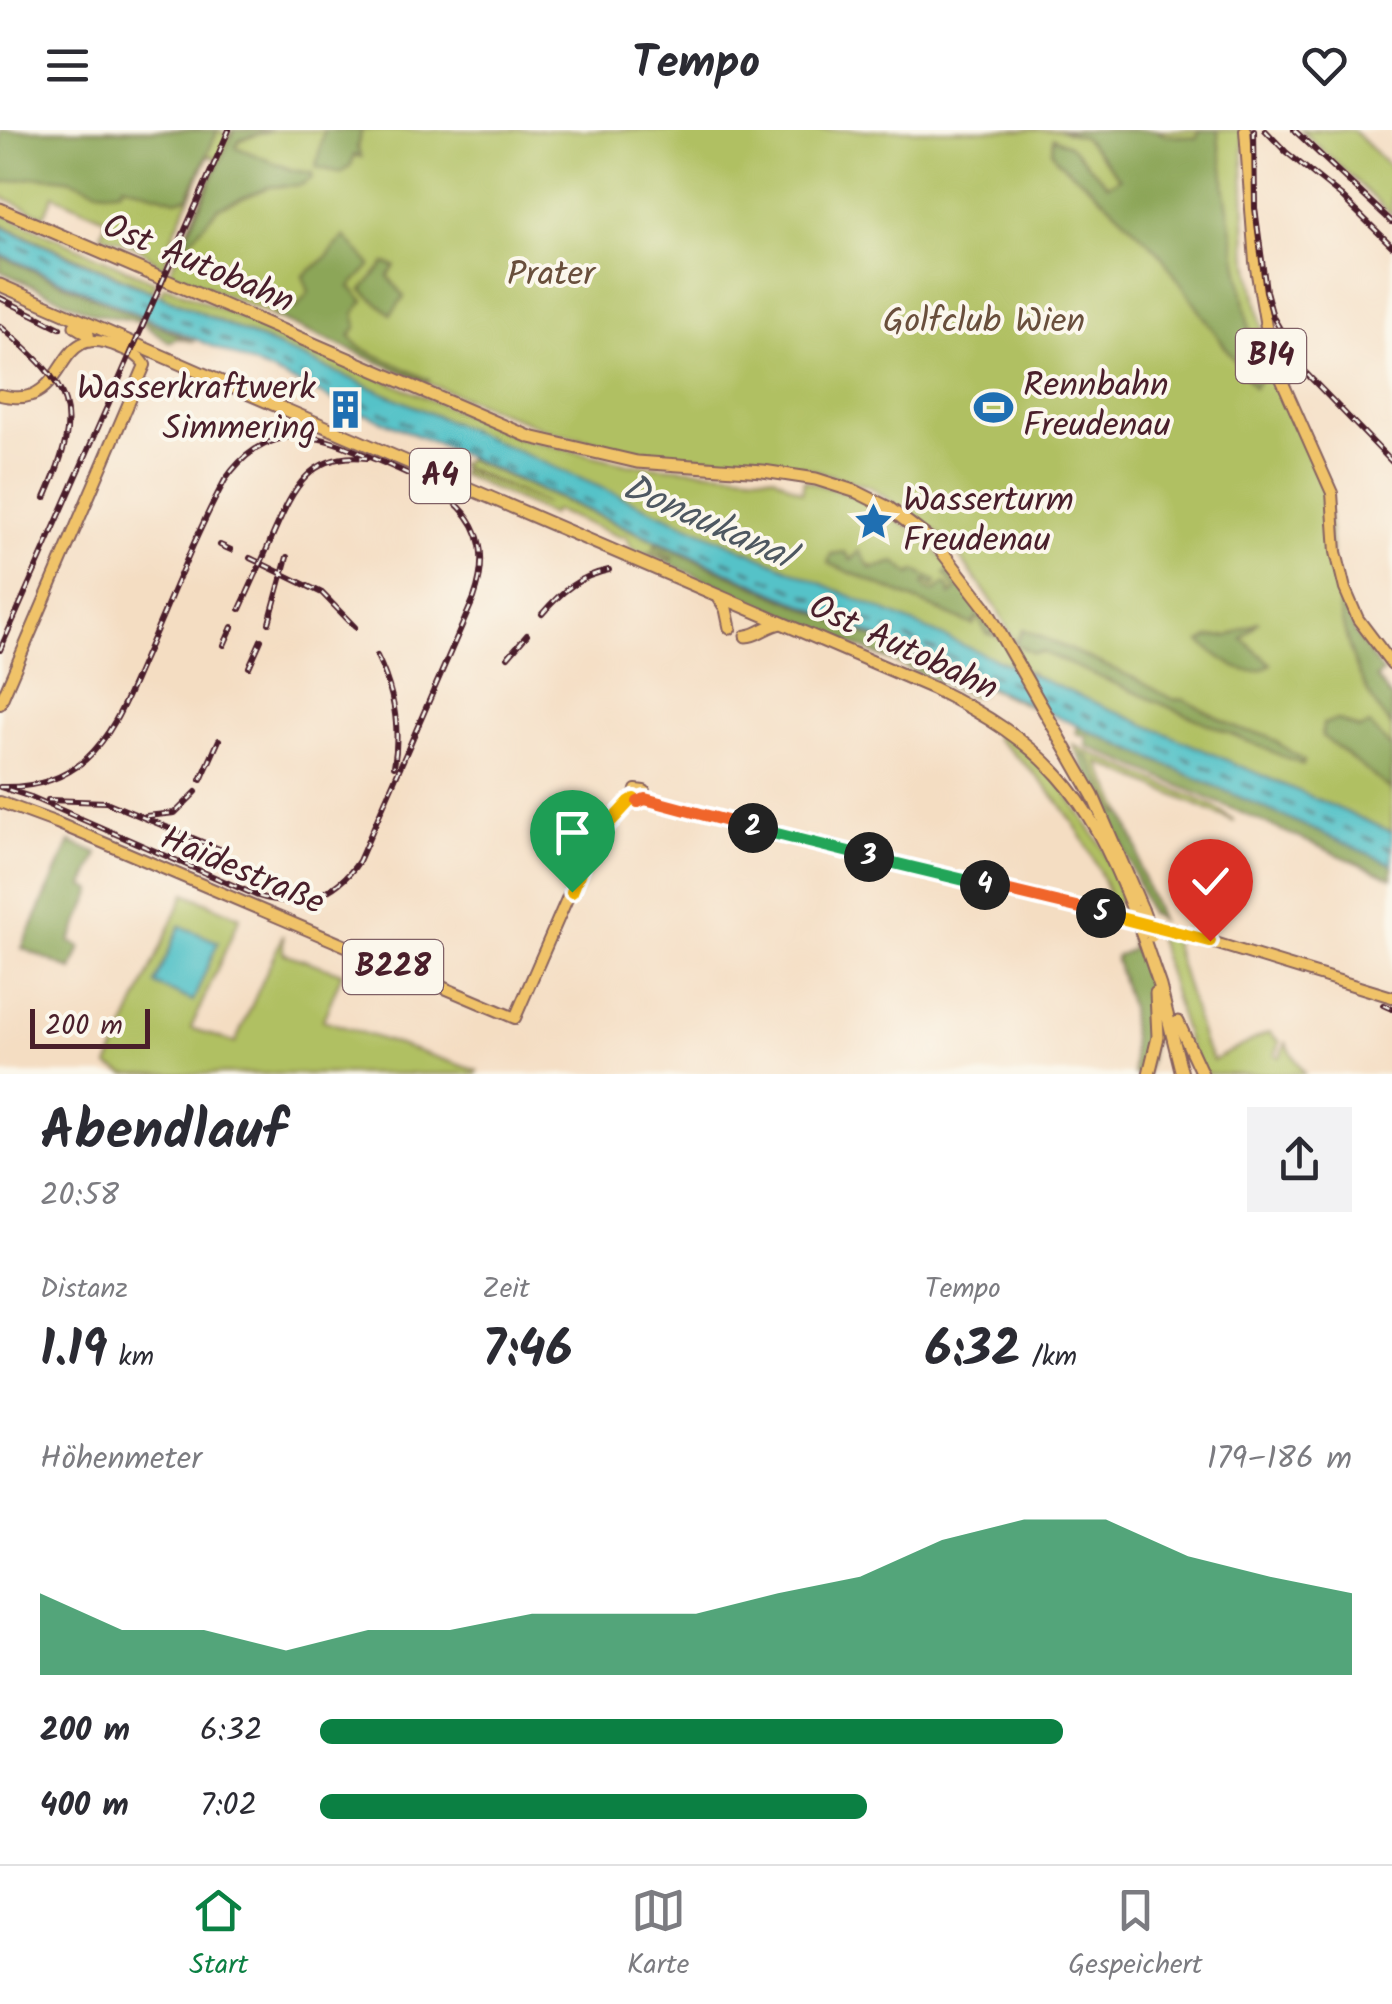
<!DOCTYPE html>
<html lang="de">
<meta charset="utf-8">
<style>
body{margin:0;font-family:Kalam,sans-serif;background:#f2f2f3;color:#2b2b33;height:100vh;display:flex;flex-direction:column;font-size:38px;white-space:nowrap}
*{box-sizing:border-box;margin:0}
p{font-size:32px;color:#7c7c81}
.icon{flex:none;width:55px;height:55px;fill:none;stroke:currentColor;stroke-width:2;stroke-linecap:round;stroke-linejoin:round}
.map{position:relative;height:944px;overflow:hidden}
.sheet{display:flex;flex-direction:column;background:#fff;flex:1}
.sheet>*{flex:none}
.scale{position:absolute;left:30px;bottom:25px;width:120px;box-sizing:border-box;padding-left:10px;border:5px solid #4a1f2b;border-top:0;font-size:28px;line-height:35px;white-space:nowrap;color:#4a1f2b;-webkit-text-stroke:8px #fbf7ec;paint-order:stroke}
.pin{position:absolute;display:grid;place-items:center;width:85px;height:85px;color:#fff;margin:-102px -42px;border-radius:50% 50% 50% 0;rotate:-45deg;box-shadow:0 0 10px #0007}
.pin .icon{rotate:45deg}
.km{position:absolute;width:50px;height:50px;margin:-25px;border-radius:50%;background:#222;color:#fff;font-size:28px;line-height:50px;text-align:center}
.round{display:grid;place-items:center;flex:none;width:105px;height:105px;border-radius:0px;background:#f2f2f3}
.summary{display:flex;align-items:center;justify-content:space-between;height:170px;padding:0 40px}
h1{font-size:55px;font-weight:700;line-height:75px}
.stats{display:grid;grid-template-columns:repeat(3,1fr);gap:15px;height:170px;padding:10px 40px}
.stats div{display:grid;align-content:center}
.stats b{font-size:50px;font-weight:700}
.stats small{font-size:28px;font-weight:400}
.stats p{font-size:28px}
.chart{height:280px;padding:20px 40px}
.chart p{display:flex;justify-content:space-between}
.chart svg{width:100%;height:180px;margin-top:10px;fill:#0b8043;opacity:.7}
ul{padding:0 40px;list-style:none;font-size:32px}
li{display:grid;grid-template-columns:160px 120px 1fr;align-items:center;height:75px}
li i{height:25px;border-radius:12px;background:#0b8043}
header{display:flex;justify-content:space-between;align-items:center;height:130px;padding:0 40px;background:#fff;font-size:45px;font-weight:700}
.menu{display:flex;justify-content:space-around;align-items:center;height:140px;border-top:2px solid #e1e1e2;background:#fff;font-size:28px;color:#7c7c81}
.menu a{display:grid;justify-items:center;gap:5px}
.menu .on{color:#0b8043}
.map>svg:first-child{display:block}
</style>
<header><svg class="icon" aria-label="menu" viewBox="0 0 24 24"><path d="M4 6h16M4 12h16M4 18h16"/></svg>Tempo<svg class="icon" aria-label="heart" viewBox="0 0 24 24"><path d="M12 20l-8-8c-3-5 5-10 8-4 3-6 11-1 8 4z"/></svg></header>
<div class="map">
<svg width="1392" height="944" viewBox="0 0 1392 944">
<rect width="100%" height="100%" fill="#fbf7ec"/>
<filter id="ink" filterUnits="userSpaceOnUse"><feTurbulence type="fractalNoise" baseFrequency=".01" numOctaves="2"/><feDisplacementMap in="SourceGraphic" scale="20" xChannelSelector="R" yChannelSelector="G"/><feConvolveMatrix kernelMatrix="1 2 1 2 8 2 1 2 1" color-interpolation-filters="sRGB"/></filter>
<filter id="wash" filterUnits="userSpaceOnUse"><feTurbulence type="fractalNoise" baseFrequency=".0048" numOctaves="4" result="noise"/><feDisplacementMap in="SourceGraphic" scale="40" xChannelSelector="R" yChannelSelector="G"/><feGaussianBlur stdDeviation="2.25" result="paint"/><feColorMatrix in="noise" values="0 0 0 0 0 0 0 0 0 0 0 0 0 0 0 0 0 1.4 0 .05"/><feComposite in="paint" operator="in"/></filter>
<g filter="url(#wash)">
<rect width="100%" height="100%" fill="#f4ddc2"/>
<path fill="#b0c062" stroke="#7d7046" stroke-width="2.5" d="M0,0H220L228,6L232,0H1242L1246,117L1266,218L1327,362L1332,422L1329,437L1354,502L1383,543L1376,548L1392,569V702L1038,549L1030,542L975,522L160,165L164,156L174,159L519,308L628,334L774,346L802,362L804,350L861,368L914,400L953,438L957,460L949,465L942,458L935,462L927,460L922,452L925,450L937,454C901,442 866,437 831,424L973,495L977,485L987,503L1015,513L996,477L948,411L870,357L800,336L651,324L552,302L427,253L170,141L218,29L209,26L207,29L172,107L163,138L141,119L101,104L107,89L53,65L44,86L0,66Z
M1301,0H1353L1392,39V85Z
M0,83L155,152L152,161L0,94Z
M467,329L1035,576V579L984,556L982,564L971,566L951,557H971L973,552L657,413L674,428L672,431L632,419L625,406L620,407L554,380L551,385L460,344L462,339L546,374L459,335Z
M996,597L1059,652L1102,716L1127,779L1123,778L1120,772L1111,771C1087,703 1051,653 995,608Z
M1073,615L1214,676L1235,692L1098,632L1123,683L1119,684L1088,626L1078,624Z
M185,763L240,787L191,898L235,913L283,805V823L342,843L323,890L478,941L476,944H126L108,936Z
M1156,802L1171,805L1204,914L1213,930L1269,902L1280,912L1275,925L1280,927L1286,913L1304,944H1203L1189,916Z"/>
<path fill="#8ca658" stroke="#6b6242" stroke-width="2.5" d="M0,0H218L188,67L176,70L123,54L121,59C94,66 90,53 66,49C42,45 23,49 0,53Z
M234,0H272L240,10L236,17L292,40L312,43V48L301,55L269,57L218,78L178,125Z
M324,0H362L357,17L361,27L354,25L351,35L341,43L316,37Z
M1059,0H1155L1165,5L1196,8L1200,0H1218C1217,20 1226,36 1224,56L1256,238L1261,247L1254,258L1158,121L1094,60L1057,30L1052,21L1053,8L1069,15L1108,55L1120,48L1083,7Z
M344,106L371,135L350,157L364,171L354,183L357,196L350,206L359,217L429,250L427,253L274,187L288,173L296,178L309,162L303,146L326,128Z
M0,126L195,212L178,208L169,212L139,191L94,184L0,141Z
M385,133L395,136L388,146L404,167L391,184L362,160Z
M656,413L974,552L973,554L963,559L951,557L646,424L650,422L672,430L673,428L654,418Z
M859,421L871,439L895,432L911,445L915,441L936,451L933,457L925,451L923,453L927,460L935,462L944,454L949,457L950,465L957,460L945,444L953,439L981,477L996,506L987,503L977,486L973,495L828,433L831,424L845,422L851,430Z
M1345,475L1354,502L1383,543L1376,548L1392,569V597C1363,564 1347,519 1339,476Z
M1259,491L1242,509L1271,534C1246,554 1220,527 1200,512L1209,507L1229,506Z
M1023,499L1134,548L1172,569L1185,570L1241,600L1266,605L1304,631L1303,635L1042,522L1033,523L1015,514Z
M1337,590L1359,599L1369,595L1392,618V665L1390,659L1322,606L1323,594Z
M1077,596L1392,734V748L1087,616L1086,605L1080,606L1076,602Z
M1078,624L1088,626L1118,684L1123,683L1138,719L1140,739L1160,790L1149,783L1129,731Z
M70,712L98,724L84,756L93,761L70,812L81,817L72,840L22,818Z
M1130,795L1134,796C1153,856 1160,881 1147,944H1134L1130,877L1115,827L1132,819Z"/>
<path fill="#54c2c8" stroke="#4f707a" stroke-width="2.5" d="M0,96L1392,702V734L440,315L369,285L355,283V279L344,275L338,277L339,273L306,257L0,124Z
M180,796L218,812L193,871L155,854Z"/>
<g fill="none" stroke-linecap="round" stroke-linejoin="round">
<path stroke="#4e5862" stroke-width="2.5" stroke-dasharray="12 10" stroke-linecap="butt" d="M0,107L449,313L1024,558
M1041,565L1392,719"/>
</g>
</g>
<g filter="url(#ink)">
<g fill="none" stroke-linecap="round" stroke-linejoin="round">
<defs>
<path id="primary" d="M1245,0L1255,132L1271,226L1332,363L1336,422L1345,459L1358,489L1392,534
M0,265C10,267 21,269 32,265C69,250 62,192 119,217C130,222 138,224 145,235L0,574
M643,670L1169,799L1392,867
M0,672L57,693L515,888L590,716L634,669L636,660L644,661L645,669"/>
<path id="highway" d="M0,79L530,307L637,332L763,341L816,349L857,362L889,378L936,414L985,477L1093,666L1142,779
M0,155L238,259
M75,196L88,204L89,211
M240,260L933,558C1044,613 1087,661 1132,777
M718,466L726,479L730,498
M746,506C758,506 767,495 781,493
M1142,804L1160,856L1182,944
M1178,892L1202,944
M1149,944L1158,907L1156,863"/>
</defs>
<use href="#primary" stroke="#866260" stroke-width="14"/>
<use href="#highway" stroke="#866260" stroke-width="15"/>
<use href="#primary" stroke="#f0c369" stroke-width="10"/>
<use href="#highway" stroke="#f0c369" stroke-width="11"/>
<defs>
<path id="rail" d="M1254,0L1255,78L1266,161L1273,187L1305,242L1392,332
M1265,0L1286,22L1341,66L1392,116
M1294,0L1392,92
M0,168L60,198
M0,196C73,259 85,277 45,368
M296,306C325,306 351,319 377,330C440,357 503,384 474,468L359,731C336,766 298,779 258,766L31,667L0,657C31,658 61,651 85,630C114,604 128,565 143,531C170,471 194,407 225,350C243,324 264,309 296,306Z
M220,415L231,420
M250,428L322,463L355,497
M240,479C251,455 262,431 272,407C292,362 308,321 367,328
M542,484C561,462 579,446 609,440
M269,493L287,427
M224,515L232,497
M0,520L229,0
M377,526C394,561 401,596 394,636
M508,527L527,505
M249,537L261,510
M201,650L219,610
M48,670L106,672L224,721
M146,686L175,683L196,662
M1383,875L1392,879"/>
</defs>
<use href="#rail" stroke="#4a1f2b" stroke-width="6"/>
<use href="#rail" stroke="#fbf7ec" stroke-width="2.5" stroke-dasharray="8" stroke-linecap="butt"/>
<defs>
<path id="highway-bridge" d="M1132,777L1142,804
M1142,779L1152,806"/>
</defs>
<use href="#highway-bridge" stroke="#866260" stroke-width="15" stroke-linecap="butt"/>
<use href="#highway-bridge" stroke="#f0c369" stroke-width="11"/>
</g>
</g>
<g fill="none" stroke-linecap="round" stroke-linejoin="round" filter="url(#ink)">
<defs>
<path id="split-1" d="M572,762L592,712L629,672L634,669L638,672"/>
<path id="split-2" d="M638,672L645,669L753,698"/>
<path id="split-3" d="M753,698L869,727"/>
<path id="split-4" d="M869,727L985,755"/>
<path id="split-5" d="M985,755L1101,783"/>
<path id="split-6" d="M1101,783L1210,811"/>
</defs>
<use href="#split-1" stroke="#fff" stroke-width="20"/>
<use href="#split-2" stroke="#fff" stroke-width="20"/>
<use href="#split-3" stroke="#fff" stroke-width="20"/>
<use href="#split-4" stroke="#fff" stroke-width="20"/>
<use href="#split-5" stroke="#fff" stroke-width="20"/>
<use href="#split-6" stroke="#fff" stroke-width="20"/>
<use href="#split-1" stroke="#f5b400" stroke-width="12"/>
<use href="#split-2" stroke="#f0652b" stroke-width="12"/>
<use href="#split-3" stroke="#22a559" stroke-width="12"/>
<use href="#split-4" stroke="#22a559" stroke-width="12"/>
<use href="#split-5" stroke="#f0652b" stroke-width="12"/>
<use href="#split-6" stroke="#f5b400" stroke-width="12"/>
</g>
<defs>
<symbol id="stadium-bare" viewBox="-9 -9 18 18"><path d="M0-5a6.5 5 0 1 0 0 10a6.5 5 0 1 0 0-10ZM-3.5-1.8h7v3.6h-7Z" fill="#1f6fb2" stroke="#fbf7ec" stroke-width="2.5" paint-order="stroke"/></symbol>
<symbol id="building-bare" viewBox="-9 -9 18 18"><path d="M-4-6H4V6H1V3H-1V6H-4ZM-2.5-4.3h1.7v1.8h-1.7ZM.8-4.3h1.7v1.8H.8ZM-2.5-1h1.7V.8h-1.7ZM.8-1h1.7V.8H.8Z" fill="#1f6fb2" stroke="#fbf7ec" stroke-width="2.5" paint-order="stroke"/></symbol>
<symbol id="sight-bare" viewBox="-9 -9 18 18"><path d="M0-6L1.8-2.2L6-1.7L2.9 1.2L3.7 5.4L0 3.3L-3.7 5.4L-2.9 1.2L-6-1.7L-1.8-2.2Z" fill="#1f6fb2" stroke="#fbf7ec" stroke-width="2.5" paint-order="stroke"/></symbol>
</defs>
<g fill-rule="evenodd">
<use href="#stadium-bare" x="966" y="250" width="55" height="55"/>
<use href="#building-bare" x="318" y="252" width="55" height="55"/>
<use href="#sight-bare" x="846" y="364" width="55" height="55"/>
</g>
<g text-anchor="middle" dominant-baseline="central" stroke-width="8" stroke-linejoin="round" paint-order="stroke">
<g fill="#fbf7ec" stroke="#7f6065" stroke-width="2.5">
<rect x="1236" y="199" width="70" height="54" rx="8"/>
<rect x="410" y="319" width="60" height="54" rx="8"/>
<rect x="343" y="810" width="100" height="54" rx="8"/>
</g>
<g font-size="32" font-weight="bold" fill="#4a1f2b">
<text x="1271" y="226">B14</text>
<text x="440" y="346">A4</text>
<text x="393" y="837">B228</text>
</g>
<g font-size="35" fill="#4a1f2b" stroke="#fbf7ec">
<text transform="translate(198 135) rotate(23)">Ost Autobahn</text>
<text transform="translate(903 519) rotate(25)">Ost Autobahn</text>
<text transform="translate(242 742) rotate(23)">Haidestraße</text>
</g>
<g font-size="35" fill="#694f3c" stroke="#fbf7ec">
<text x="551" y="146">Prater</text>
<text x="984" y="193">Golfclub Wien</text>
</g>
<g font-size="35" fill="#4a1f2b" stroke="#fbf7ec" text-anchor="start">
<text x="1023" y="257">Rennbahn<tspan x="1023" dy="40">Freudenau</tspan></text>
<text x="316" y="260" text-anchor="end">Wasserkraftwerk<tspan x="316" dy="40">Simmering</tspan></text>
<text x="903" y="372">Wasserturm<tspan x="903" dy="40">Freudenau</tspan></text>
</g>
<g font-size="38" font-style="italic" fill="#4e5862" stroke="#fbf7ec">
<text transform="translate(707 393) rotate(24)">Donaukanal</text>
</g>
</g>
</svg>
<div class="scale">200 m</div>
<div class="pin" style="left:572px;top:762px;background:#1e9e55"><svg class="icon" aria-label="arrive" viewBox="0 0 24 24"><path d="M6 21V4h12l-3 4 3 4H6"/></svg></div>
<div class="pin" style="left:1210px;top:811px;background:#d93025"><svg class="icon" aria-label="check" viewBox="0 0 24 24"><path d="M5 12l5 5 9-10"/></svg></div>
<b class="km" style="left:753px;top:698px">2</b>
<b class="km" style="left:869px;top:727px">3</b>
<b class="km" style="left:985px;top:755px">4</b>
<b class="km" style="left:1101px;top:783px">5</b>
</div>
<section class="sheet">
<div class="summary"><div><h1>Abendlauf</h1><p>20:58</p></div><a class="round"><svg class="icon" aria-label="share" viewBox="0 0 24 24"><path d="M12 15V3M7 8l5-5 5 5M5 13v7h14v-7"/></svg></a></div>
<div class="stats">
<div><p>Distanz</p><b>1.19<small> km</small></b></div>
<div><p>Zeit</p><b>7:46</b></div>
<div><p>Tempo</p><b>6:32<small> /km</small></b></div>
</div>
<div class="chart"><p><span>Höhenmeter</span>179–186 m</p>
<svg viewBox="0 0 160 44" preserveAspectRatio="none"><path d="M0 44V24L10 33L20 33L30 38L40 33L50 33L60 29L70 29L80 29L90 24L100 20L110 11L120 6L130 6L140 15L150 20L160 24V44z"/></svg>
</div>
<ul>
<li><b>200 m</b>6:32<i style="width:72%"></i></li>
<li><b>400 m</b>7:02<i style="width:53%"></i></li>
</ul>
</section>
<nav class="menu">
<a class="on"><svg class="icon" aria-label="home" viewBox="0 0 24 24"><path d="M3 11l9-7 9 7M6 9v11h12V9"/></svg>Start</a>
<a><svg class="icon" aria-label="map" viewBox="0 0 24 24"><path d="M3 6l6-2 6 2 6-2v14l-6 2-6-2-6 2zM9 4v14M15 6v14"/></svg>Karte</a>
<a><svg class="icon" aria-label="saved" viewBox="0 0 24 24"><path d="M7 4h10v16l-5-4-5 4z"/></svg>Gespeichert</a>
</nav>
